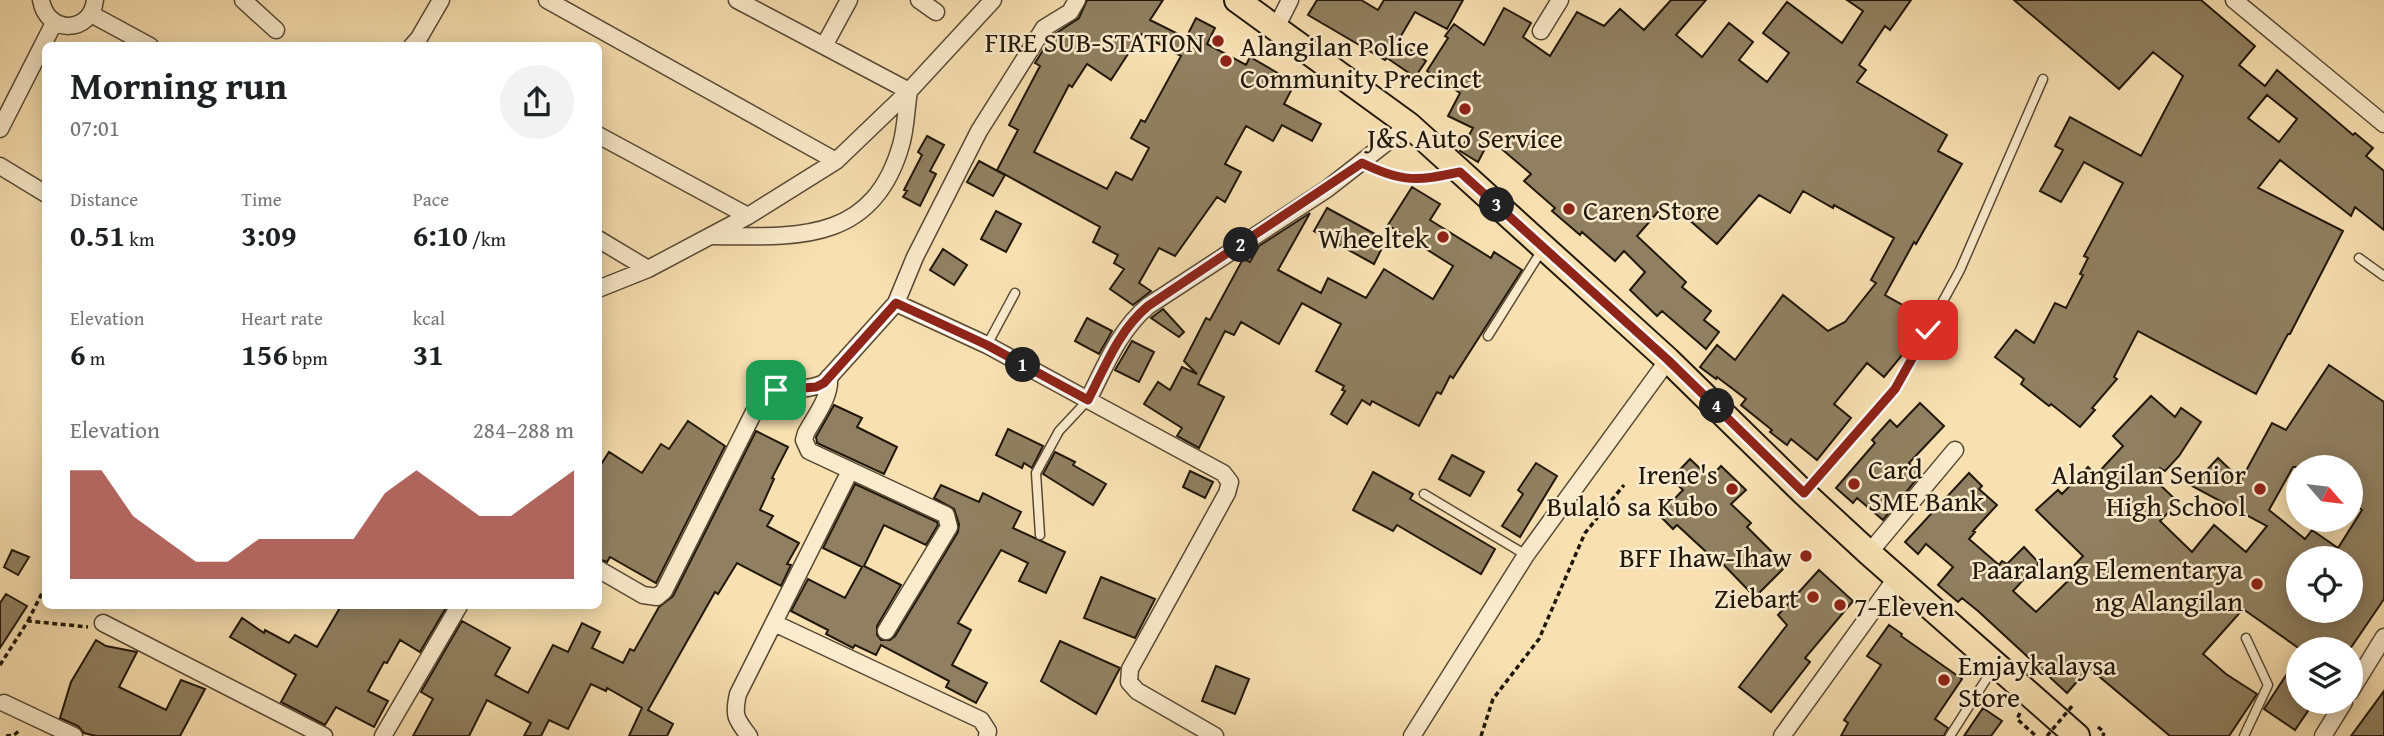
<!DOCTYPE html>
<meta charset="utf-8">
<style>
body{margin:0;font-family:"Gentium Book Plus",serif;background:#f2f2f2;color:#202124;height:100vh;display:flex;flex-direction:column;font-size:26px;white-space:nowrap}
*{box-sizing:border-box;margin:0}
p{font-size:23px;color:#757577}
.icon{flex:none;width:38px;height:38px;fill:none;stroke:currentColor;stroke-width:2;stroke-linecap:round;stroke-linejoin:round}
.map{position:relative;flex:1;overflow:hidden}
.drawer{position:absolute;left:42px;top:42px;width:560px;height:567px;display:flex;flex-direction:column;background:#fff;border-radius:10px;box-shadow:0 4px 18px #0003}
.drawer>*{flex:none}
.needle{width:46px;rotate:118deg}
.fabs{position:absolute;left:2286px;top:455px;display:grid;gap:14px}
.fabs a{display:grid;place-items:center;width:77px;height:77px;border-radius:50%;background:#fff;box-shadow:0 4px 18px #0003;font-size:35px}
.pin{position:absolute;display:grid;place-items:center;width:60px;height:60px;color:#fff;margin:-30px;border-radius:14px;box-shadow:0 4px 10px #0006}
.km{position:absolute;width:35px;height:35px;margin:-18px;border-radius:50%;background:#222;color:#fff;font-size:19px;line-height:35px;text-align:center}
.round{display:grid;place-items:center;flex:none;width:74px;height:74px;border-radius:37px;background:#f2f2f2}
.overview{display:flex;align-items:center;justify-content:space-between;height:119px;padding:0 28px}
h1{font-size:38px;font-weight:700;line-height:52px}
.metrics{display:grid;grid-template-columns:repeat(3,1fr);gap:10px;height:119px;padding:7px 28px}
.metrics div{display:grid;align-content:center}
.metrics b{font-size:30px;font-weight:700}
.metrics small{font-size:19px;font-weight:400}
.metrics p{font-size:19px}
.chart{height:196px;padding:14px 28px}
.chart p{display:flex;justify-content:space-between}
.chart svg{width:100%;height:126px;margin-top:7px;fill:#8f2418;opacity:.7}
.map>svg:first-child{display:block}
</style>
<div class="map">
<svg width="2384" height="736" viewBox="0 0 2384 736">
<rect width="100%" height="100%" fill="#f8e0b1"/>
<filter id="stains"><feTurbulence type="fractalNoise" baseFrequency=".00286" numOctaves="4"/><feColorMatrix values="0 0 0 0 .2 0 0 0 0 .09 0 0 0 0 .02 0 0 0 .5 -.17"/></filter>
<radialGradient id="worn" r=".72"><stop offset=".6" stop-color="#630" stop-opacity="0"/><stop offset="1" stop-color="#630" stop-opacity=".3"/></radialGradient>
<path fill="#908061" stroke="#20170a" stroke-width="2" fill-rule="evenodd" d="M1087,0H1163L1150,20L1186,38L1196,18L1215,28L1207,44L1246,65L1250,57L1295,83L1284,104L1321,124L1312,141L1282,125L1273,141L1246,126L1225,164L1241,172L1225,202L1217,197L1175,256L1159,248L1139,283L1151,291L1133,305L1110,289L1124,269L1114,263L1118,255L1093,242L1100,227L997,170L1018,130L1009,125L1040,66L1035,63L1052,36L1079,18ZM1141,34L1181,56L1145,122L1141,120L1131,138L1149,148L1132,180L1116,172L1107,189L1034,152L1069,85L1072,87L1087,64L1111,80Z
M1317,0H1361L1378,10L1384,0H1463L1447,29L1415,12L1398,41L1426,61L1415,77L1387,58L1385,60L1308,15Z
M1671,0H1706L1676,35L1702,57L1729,23L1753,42L1739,60L1767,82L1789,53L1763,33L1787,2L1842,43L1863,11L1847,0H1911L1890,30L1885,26L1859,65L1866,70L1857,82L1947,135L1938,151L1962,164L1916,244L1914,242L1885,295L1922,316L1905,346L1908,348L1884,377L1867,363L1834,404L1851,418L1817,460L1791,439L1787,445L1770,432L1772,430L1741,405L1746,399L1717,377L1716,379L1700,367L1717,345L1735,360L1783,295L1828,331L1845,322L1876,283L1871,280L1894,238L1834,205L1833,208L1803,191L1790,213L1759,195L1717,244L1673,206L1670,210L1664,205L1637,236L1686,282L1682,287L1711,311L1704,320L1719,332L1706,349L1662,311L1657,316L1630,290L1645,272L1624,251L1615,261L1582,232L1580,235L1552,211L1555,208L1524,181L1531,174L1490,139L1478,162L1460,151L1473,128L1448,116L1460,93L1427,71L1448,38L1445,36L1454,24L1484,45L1504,8L1531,23L1523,37L1550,56L1577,12L1604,26L1620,9L1644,30Z
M2014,0H2201L2255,46L2239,65L2265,86L2277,70L2353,135L2355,133L2373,148L2366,156L2384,171V230L2355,207L2351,216L2280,160L2258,188L2343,231L2290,334H2288L2256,394L2138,331L2114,377L2117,379L2092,408L2095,410L2080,427L2051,404L2049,406L2021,384L2024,379L1995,357L2016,330L2034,343L2055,303L2066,308L2083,275L2080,274L2088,258L2084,256L2123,183L2084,162L2061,202L2040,191L2063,150L2055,146L2070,117L2141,156L2183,76L2153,52L2119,89ZM2267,95L2297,119L2279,142L2248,118Z
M927,136L944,145L930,171L936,174L920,206L903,197L907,191L904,190L922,155L918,152Z
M979,161L1005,175L993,196L967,182Z
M1412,187L1440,204L1430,220L1491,258L1494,252L1522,270L1453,378L1450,376L1441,394L1437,392L1419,426L1372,401L1370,405L1362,400L1347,424L1331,414L1345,391L1342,390L1344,386L1316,371L1341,324L1302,303L1279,344L1241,322L1234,335L1225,331L1198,384L1224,397L1199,448L1177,436L1182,428L1144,404L1158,382L1170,390L1182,367L1197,374L1184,361L1206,318L1210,320L1243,259L1250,262L1259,246L1310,213L1278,270L1321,293L1328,278L1366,298L1384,269L1433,299L1453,266L1388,225Z
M1327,208L1386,240L1374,264L1314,231Z
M996,211L1021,224L1006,252L981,239Z
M943,249L967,265L954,285L930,270Z
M1163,309L1184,332L1179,337L1151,318Z
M1087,318L1112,331L1099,354L1075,341Z
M1132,341L1154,352L1139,382L1115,370Z
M2329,365L2384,402V599L2350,649H2300L2243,609L2203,654L2226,674L2257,694L2229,736H2170L2089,668L2067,693L1978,611L1962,598L1958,602L1938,585L1953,567L1926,544L1918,554L1905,542L1969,473L1982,486L1979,489L1997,505L1973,531L1975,532L1969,539L1999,565L2002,561L2007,564L2024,547L2039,563L2013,591L2036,612L2073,576L2068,572L2083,556L2036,510L2058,490L2062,494L2088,467L2096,475L2123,446L2113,436L2151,396L2175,417L2181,408L2201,422L2179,456L2165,471L2160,468L2155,476L2158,478L2156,481L2178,502L2160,521L2192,552L2214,525L2246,552L2267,526L2192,486L2218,458L2241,480L2272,423L2286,430ZM2293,467H2350V502L2362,510L2338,548L2312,530L2305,539L2269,510ZM2298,558H2350V611H2298Z
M1920,403L1944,426L1909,463L1921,474L1883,520L1857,498L1853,503L1836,488L1875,443L1872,440L1890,420L1897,427Z
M834,405L862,418L857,427L897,447L884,474L817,443L816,437Z
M688,421L725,446L656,583L610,557L607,562L598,559V469L609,452L642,473L661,444L669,449Z
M1008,429L1043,446L1032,468L1024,463L1022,468L996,455Z
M756,431L788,447L772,478L774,479L760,510L773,516L767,526L799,543L787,564L791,565L781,586L737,563L718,594L715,592L648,710L673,724L667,736H629L642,708L607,688L606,691L591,684L568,729L549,720L541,736H524L531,723L487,700L469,736H413L433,699L421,692L462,621L510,648L495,675L528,693L553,645L568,652L582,623L600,632L592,648L623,663L630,649L634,651L659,607L673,596Z
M1055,452L1075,462L1073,465L1106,484L1093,505L1043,474Z
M1452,455L1484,472L1470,496L1439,479Z
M1690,459L1710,478L1721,466L1746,490L1731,504L1751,523L1747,527L1786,566L1755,597L1717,558L1715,560L1677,525L1673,529L1659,515L1683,490L1671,479Z
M1536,463L1557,476L1520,537L1502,526L1523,494L1518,490Z
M1190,471L1213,482L1205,498L1183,487Z
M1373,472L1413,494L1410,499L1495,549L1481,574L1397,525L1393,531L1353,510Z
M855,484L937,522L938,525L926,545L884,525L864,566L901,585L877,626V635L881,640H890L895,636L958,532L959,524L954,509L934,498L941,485L979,502L983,493L1021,512L1013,528L1065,552L1046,593L1019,581L1028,563L1001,550L958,623L971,630L952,665L987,683L976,703L946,687L949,681L881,645L876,655L855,645L853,648L826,634L828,630L791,611L808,579L845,598L862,567L823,548Z
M12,550L29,557L18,575L4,567Z
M1819,570L1853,601L1805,658L1810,662L1771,712L1739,687L1787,625L1778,615Z
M1101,577L1155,599L1135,638L1084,618Z
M6,594L27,606L0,648V603Z
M341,606H447L420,652L400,640L387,663L384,662L368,691L388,701L374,727L336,707L325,725L281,702L296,675L230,637L242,618L264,633L265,630L289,643L295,635L317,647Z
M1889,625L1902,634L1901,636L1962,679L1935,719L1948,728L1944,736H1841L1848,723L1844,720L1881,665L1867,656Z
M96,640L106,646L137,652L119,687L166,710L181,680L205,689L180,736H96L84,733L78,726L60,718L71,682Z
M1060,641L1120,668L1096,714L1041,681Z
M2298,657V702H2314L2295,730L2264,709Z
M1216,666L1249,679L1235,714L1202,701Z
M2384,691V736H2351Z
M1983,708L2002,721L1991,736H1964Z"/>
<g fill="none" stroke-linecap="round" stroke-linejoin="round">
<defs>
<path id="service" d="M1362,163C1400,181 1413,182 1454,173
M2359,258L2384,276
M1488,336L1542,250
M987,345L1015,293
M1805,491L1895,389L1960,270L2043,79
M1424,494L1526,555
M1040,535L1036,473L1059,431L1088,400
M1950,736L1994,667
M2244,736L2268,685L2246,638"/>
<path id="minor" d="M41,0C47,35 91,34 95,0
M243,0L276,30
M547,0L836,161
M737,0L824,46
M919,0L936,12
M2234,0L2384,124
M91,14L150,46
M1276,28L1290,0
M1541,31L1560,0
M412,46L419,38L441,0
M0,129L54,23
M598,135L748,216
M0,166L46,194
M713,236C798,237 873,243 901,145C906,128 906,109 909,91L824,46L849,0
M598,239L648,269
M598,289L648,269L748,216L836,161L909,91L993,0
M896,303L915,257L979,131L1044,28L1070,12L1077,0
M829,377C831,397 815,416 806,433L804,440L809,451L946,515L949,527L886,631
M1088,400L1223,473L1230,482L1227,493L1130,669L1129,682L1137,691L1215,736
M1869,553L1955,450
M598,569L643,595L657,597L664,591L760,400C778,383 803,394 824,383L896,303L987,345L1088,400C1105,367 1119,330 1148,306L1327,189L1409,125
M103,623L324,736
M774,623L981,720L988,731L987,736
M2350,692L2384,637
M4,703L74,736
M383,736L459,606
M749,736C736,719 733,716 738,694L850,471
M1412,736L1526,555L1668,360
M1782,736L1897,577
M2323,736L2344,702"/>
<path id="primary" d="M1237,0L1409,125L1668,360L1804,493L1869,553L2077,736"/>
</defs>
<use href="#service" stroke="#564934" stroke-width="11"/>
<use href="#minor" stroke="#564934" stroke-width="19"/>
<use href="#primary" stroke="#20170a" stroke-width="28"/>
<path stroke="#20170a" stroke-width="3.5" stroke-dasharray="5 3.5" stroke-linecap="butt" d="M28,621L43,591
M0,665L28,621L88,627
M2020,713L2017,719L2036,736
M2098,727L2104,732L2103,736
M6,736L14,735L20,730
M1481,736L1493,699L1539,639L1585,533L1624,485"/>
<use href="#service" stroke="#faebcc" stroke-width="8"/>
<use href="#minor" stroke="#faebcc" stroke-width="16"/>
<use href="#primary" stroke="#f8e0b1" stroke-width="24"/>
<path stroke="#20170a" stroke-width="3.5" stroke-dasharray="5 3.5" stroke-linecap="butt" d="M2047,736L2073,705"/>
</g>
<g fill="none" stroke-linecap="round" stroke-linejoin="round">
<defs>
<path id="route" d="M776,390L816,387L824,383L896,303L987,345L1088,400C1105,367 1119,330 1148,306L1362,163C1403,183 1417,181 1460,172L1668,360L1804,493L1895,389L1928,330"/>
</defs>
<use href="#route" stroke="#fff" stroke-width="14"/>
<use href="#route" stroke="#8f2418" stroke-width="9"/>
</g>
<g fill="#8f2418" stroke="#faebcc" stroke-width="2.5">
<circle cx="1218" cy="41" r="7"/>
<circle cx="1226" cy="61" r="7"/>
<circle cx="1465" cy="109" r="7"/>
<circle cx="1569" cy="209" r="7"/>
<circle cx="1443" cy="237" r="7"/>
<circle cx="1854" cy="484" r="7"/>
<circle cx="1732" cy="489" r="7"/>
<circle cx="2260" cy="489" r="7"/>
<circle cx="1806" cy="556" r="7"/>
<circle cx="2257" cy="584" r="7"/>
<circle cx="1813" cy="597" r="7"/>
<circle cx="1840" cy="605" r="7"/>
<circle cx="1944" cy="680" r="7"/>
</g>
<g text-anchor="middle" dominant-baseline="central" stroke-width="5" stroke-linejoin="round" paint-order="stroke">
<g font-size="28" fill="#20170a" stroke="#faebcc" text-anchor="end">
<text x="1204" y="41">FIRE SUB-STATION</text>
<text x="1240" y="45" text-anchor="start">Alangilan Police<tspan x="1240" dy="32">Community Precinct</tspan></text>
<text x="1465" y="137" text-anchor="middle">J&amp;S Auto Service</text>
<text x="1583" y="209" text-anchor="start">Caren Store</text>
<text x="1429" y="237">Wheeltek</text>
<text x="1868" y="468" text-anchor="start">Card<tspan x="1868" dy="32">SME Bank</tspan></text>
<text x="1718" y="473">Irene's<tspan x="1718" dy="32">Bulalo sa Kubo</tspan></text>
<text x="2246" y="473">Alangilan Senior<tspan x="2246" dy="32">High School</tspan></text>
<text x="1792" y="556">BFF Ihaw-Ihaw</text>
<text x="2243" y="568">Paaralang Elementarya<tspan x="2243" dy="32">ng Alangilan</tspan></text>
<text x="1799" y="597">Ziebart</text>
<text x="1854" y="605" text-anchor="start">7-Eleven</text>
<text x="1958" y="664" text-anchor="start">Emjaykalaysa<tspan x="1958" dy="32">Store</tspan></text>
</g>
</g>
<rect width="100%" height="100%" filter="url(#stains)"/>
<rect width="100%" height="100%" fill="url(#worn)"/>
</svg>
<div class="fabs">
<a><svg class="needle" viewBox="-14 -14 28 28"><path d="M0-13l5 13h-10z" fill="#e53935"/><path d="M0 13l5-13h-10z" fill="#757577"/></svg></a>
<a><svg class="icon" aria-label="locate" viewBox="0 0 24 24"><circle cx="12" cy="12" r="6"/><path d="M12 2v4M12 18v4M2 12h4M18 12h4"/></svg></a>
<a><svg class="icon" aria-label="layers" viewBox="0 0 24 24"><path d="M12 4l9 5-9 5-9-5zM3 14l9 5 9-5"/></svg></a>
</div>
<div class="pin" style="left:776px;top:390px;background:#1e9e55"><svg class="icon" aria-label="arrive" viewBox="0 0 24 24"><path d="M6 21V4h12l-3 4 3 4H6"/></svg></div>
<div class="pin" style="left:1928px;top:330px;background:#d93025"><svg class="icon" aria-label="check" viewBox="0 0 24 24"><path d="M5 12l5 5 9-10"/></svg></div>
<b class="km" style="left:1023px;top:365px">1</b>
<b class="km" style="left:1241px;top:245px">2</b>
<b class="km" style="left:1497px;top:205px">3</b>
<b class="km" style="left:1717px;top:406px">4</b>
<section class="drawer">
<div class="overview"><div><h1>Morning run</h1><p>07:01</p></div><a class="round"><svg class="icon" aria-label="share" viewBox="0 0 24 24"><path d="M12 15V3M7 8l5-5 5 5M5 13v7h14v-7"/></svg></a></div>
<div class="metrics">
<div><p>Distance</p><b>0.51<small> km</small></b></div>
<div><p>Time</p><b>3:09</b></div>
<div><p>Pace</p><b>6:10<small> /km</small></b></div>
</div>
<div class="metrics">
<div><p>Elevation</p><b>6<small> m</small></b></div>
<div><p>Heart rate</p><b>156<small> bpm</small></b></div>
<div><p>kcal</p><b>31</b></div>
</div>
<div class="chart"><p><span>Elevation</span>284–288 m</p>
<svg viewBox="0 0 160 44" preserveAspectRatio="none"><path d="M0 44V6L10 6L20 22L30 30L40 38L50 38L60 30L70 30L80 30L90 30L100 14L110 6L120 14L130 22L140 22L150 14L160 6V44z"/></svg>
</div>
</section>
</div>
